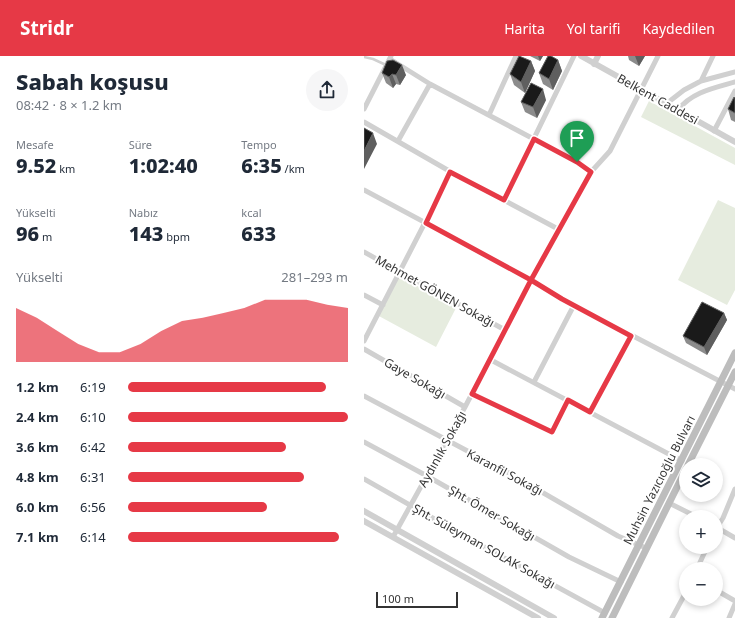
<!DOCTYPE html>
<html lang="tr">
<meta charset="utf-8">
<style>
body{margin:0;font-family:"Noto Sans",sans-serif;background:#f6f6f7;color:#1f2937;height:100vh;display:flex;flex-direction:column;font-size:15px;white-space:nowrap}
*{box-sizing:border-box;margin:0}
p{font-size:13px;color:#747a83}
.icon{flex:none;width:22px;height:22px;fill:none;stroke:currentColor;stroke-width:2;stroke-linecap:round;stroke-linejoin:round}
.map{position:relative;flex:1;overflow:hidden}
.panel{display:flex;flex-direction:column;background:#fff;width:364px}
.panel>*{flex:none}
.tools{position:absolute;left:315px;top:402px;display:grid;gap:8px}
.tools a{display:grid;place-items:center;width:44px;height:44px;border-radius:50%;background:#fff;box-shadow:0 2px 6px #0003;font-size:20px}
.scale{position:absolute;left:12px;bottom:10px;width:82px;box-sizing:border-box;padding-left:4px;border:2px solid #333;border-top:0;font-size:11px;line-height:14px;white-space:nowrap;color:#333;-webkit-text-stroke:3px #fff;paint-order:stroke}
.pin{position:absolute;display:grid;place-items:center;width:34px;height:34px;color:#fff;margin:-41px -17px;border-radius:50% 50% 50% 0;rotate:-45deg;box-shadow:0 0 4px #0007}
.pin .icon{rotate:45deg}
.round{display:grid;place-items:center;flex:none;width:42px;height:42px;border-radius:21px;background:#f6f6f7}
.head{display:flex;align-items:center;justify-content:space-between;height:68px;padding:0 16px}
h1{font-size:22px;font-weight:800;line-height:30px}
.figures{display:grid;grid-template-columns:repeat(3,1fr);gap:6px;height:68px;padding:4px 16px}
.figures div{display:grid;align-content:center}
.figures b{font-size:20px;font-weight:800}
.figures small{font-size:11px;font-weight:400}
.figures p{font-size:11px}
.chart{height:112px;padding:8px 16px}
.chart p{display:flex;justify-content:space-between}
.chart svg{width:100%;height:72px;margin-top:4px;fill:#e63946;opacity:.7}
ul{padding:0 16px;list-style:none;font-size:13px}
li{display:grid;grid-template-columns:64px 48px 1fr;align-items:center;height:30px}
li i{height:10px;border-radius:5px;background:#e63946}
header{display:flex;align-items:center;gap:24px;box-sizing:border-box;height:56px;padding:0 20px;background:#e63946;color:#fff}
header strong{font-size:19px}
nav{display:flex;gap:22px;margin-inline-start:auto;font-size:14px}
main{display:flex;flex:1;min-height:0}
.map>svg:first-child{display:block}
</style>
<header>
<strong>Stridr</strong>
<nav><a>Harita</a><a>Yol tarifi</a><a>Kaydedilen</a></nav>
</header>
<main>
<section class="panel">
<div class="head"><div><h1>Sabah koşusu</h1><p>08:42 · 8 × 1.2 km</p></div><a class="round"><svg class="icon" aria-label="share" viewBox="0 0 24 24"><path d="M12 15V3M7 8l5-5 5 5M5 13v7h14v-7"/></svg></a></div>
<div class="figures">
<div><p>Mesafe</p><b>9.52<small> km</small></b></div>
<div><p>Süre</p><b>1:02:40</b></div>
<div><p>Tempo</p><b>6:35<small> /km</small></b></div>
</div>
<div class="figures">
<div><p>Yükselti</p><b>96<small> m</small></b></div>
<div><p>Nabız</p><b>143<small> bpm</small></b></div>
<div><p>kcal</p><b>633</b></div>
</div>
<div class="chart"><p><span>Yükselti</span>281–293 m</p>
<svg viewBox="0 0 160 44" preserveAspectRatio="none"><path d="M0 44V11L10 17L20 25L30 33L40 38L50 38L60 33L70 25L80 19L90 17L100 14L110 11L120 6L130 6L140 6L150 9L160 11V44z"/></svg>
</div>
<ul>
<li><b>1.2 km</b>6:19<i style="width:90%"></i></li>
<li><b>2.4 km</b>6:10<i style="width:100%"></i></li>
<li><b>3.6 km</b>6:42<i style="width:72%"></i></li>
<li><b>4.8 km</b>6:31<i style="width:80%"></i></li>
<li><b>6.0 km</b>6:56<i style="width:63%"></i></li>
<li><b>7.1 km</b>6:14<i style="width:96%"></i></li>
</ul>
</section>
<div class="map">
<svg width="371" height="562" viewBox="0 0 371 562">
<rect width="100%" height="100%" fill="#fff"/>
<path fill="#e6ecdf" d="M285,45L371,92V109L277,61Z
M354,144L371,152V234L363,249L314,224Z
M34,219L92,252L72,291L13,259Z"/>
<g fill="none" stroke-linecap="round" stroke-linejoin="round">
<path stroke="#d0d0d0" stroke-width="2.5" d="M0,1L9,3L22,9"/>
<path stroke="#d0d0d0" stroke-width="5" d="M26,3L66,28L213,106L227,116
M337,25L349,0
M302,48L320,34L337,25L371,16
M0,53L27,0
M314,54C328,36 350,32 371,26
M125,59L152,0
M0,66L87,116L194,173
M350,75L371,35
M34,85L66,28
M0,134L163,221L198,243L371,333
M140,144L210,0
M0,196L141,274
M0,239L19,249
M0,285L87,116
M0,293L101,351
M127,304L318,405
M170,326L210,249
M108,338L188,376L204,345
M0,340L143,416L254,480L282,492
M226,356L267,280
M0,386L63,420L205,501L257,526
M0,423L111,486L241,557
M305,447L333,461
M352,471L371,482
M352,473L359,462L371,433
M29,481L101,351L194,173L227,116L246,95L294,0
M333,513L343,491
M352,534L371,545
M308,562L322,536
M365,562L371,548"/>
<path stroke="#d0d0d0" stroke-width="6" d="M217,0L371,86
M230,8L234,0
M0,455L190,562
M0,465L174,562"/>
<path stroke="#bdbdbd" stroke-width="7" d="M324,409L371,316
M238,562L371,297
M248,562L322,413"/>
</g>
<path fill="#8c8c8c" d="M166,0H179L176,5Z
M264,0H281L275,10L265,4Z
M194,4L198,15L189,34L179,28L175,17Z
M167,5L171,15L161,37L150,29L146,18Z
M18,17L42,19L36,29L32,28L29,32L22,27Z
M371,42V66L367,64L364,53Z
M182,44L173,62L161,56L157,46Z
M360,257L363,264L343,299L322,287L319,280Z"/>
<path fill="#5f5f5f" d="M174,0H179L176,5Z
M271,0H281L275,10Z
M194,4L198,15L189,34L185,23Z
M167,5L171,15L161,37L157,26Z
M38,9L42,19L36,29L32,19Z
M28,18L32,28L29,32L25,21Z
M179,33L182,44L173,62L169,51Z
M9,77L13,88L0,113V95Z
M360,257L363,264L343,299L340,291Z"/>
<path fill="#1a1a1a" stroke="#5f5f5f" d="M155,0L167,5L157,26L146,18Z
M184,0H187L194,4L185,23L175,17Z
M29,4L38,9L32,19L28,18L25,21L18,17L23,5Z
M167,27L179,33L169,51L157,46Z
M370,41L371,42V57L364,53Z
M0,72L9,77L0,95Z
M338,246L360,257L340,291L319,280Z"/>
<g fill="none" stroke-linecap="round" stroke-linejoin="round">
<defs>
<path id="route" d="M213,106L170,83L140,144L86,116L62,167L167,224L108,338L188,376L204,344L226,356L267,280L198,243L167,224L227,116L213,106"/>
</defs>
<use href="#route" stroke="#fff" stroke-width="8"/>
<use href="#route" stroke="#e63946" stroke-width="5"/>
</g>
<g text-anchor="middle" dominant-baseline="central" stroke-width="4" stroke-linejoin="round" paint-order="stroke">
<g font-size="12" fill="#333" stroke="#fff">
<text transform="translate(294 43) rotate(29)">Belkent Caddesi</text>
<text transform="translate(71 235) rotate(29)">Mehmet GÖNEN Sokağı</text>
<text transform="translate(51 322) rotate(30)">Gaye Sokağı</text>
<text transform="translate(78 393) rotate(-61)">Aydınlık Sokağı</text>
<text transform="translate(141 416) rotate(28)">Karanfil Sokağı</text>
<text transform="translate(295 424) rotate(-63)">Muhsin Yazıcıoğlu Bulvarı</text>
<text transform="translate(128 457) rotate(30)">Şht. Ömer Sokağı</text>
<text transform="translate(120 490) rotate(29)">Şht. Süleyman SOLAK Sokağı</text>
</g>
</g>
</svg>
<div class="tools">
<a><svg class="icon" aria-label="layers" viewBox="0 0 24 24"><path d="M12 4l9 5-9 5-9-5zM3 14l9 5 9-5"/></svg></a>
<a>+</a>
<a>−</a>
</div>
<div class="scale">100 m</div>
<div class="pin" style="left:213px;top:106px;background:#1e9e55"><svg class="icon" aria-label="arrive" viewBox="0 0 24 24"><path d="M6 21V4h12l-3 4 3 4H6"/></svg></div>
</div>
</main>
